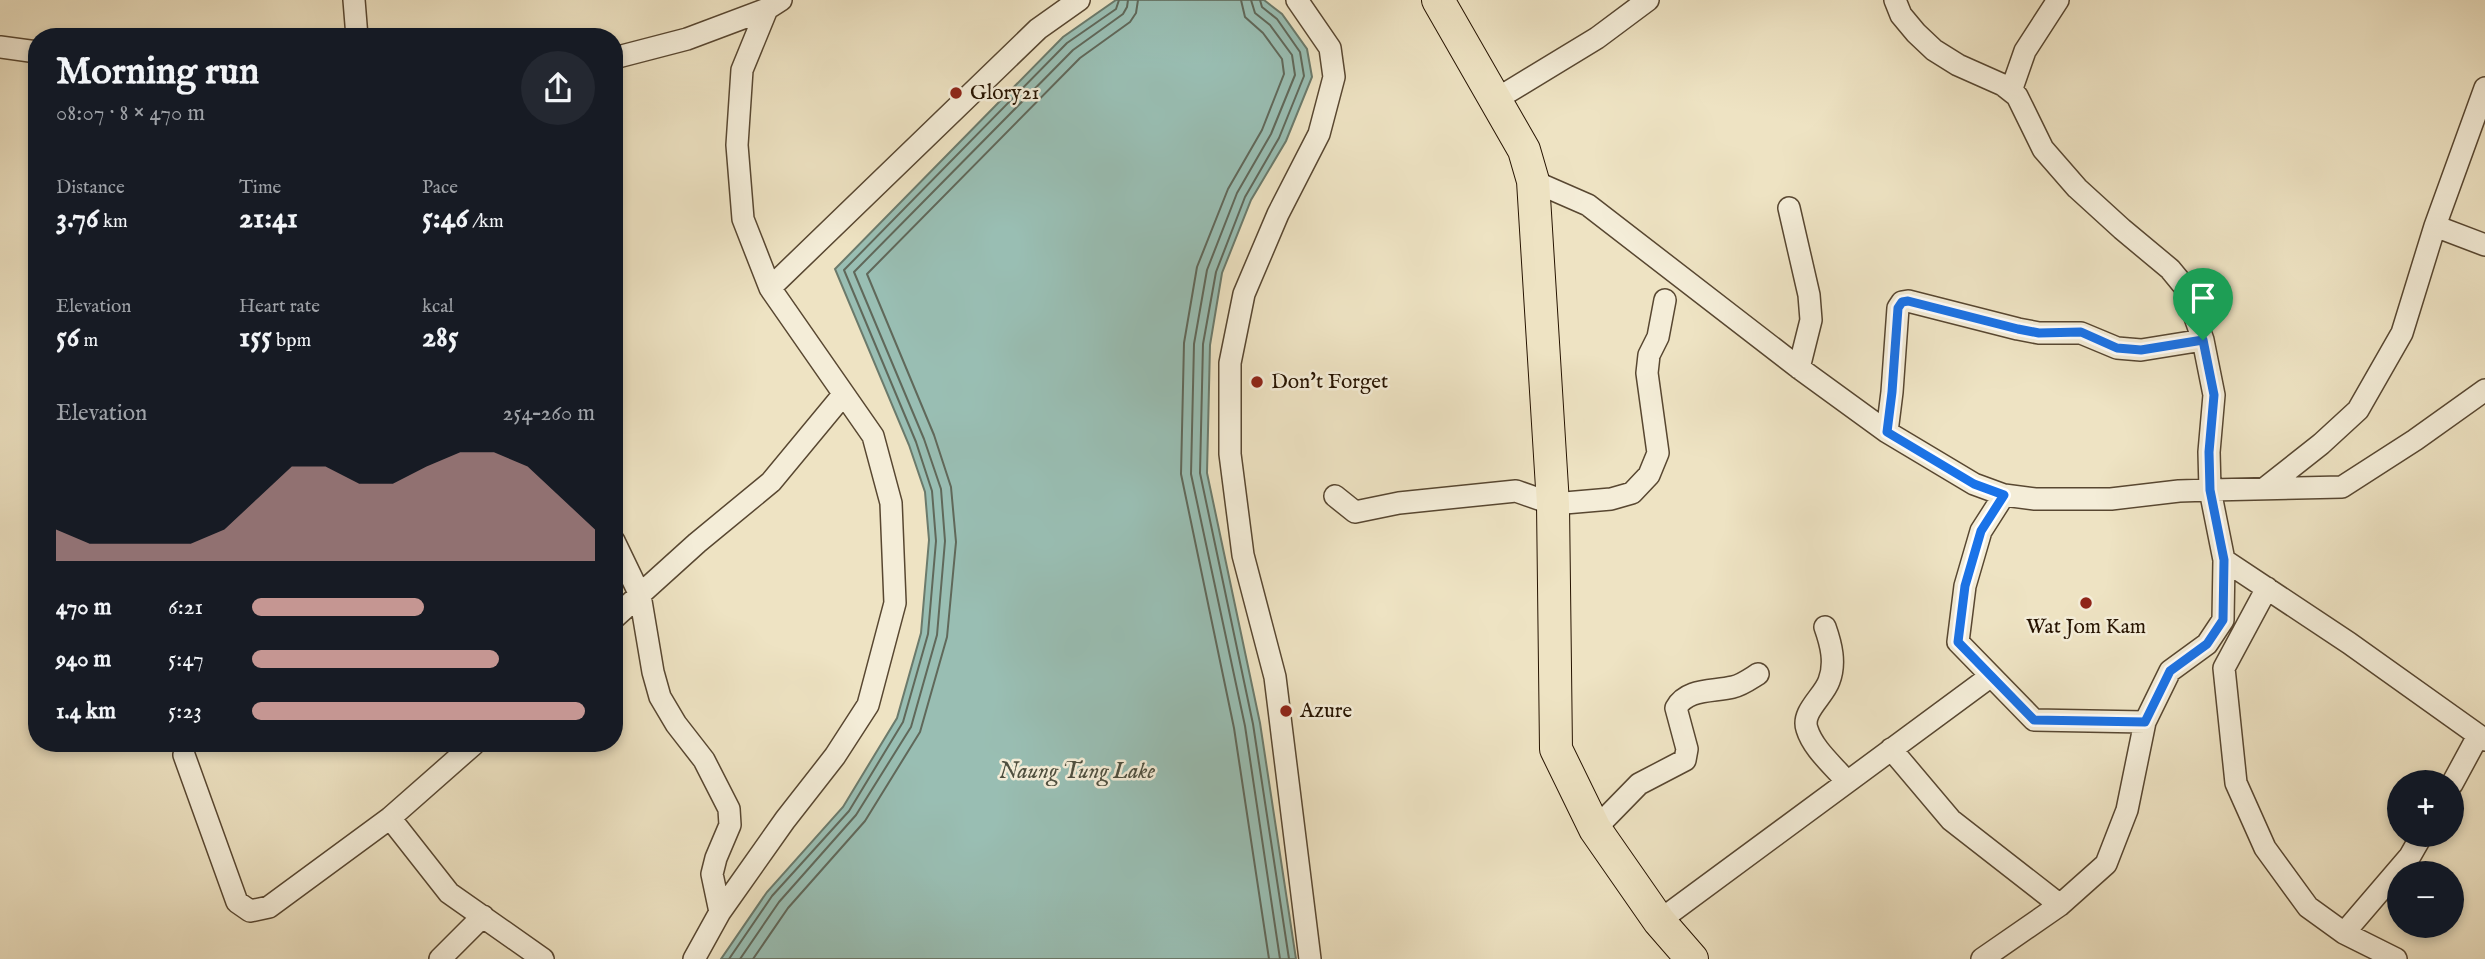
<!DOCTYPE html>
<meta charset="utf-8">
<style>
body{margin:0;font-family:"IM FELL English",serif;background:#242831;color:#f1f3f6;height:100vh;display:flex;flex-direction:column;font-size:26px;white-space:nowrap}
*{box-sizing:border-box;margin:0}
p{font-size:23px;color:#9ea1a6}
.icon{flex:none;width:38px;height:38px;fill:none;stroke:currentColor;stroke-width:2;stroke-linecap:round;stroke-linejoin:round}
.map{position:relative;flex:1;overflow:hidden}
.drawer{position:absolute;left:28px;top:28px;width:595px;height:724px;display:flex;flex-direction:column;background:#171b24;border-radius:28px;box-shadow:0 4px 10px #0003}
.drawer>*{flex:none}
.fabs{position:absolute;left:2387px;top:770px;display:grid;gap:14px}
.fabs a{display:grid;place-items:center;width:77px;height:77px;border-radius:50%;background:#171b24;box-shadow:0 4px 10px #0003;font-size:35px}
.pin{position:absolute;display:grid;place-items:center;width:60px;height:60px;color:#fff;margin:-72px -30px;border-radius:50% 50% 50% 0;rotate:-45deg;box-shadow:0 0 7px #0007}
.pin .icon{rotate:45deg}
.round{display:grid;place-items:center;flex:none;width:74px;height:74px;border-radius:37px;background:#242831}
.head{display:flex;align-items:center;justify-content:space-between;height:119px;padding:0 28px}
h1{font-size:38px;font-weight:800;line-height:52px}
.stats{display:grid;grid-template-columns:repeat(3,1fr);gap:10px;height:119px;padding:7px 28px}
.stats div{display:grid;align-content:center}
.stats b{font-size:30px;font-weight:800}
.stats small{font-size:19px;font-weight:400}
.stats p{font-size:19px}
.chart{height:196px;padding:14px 28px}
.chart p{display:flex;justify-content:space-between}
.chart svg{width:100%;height:126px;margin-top:7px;fill:#c59692;opacity:.7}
ul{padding:0 28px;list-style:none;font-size:23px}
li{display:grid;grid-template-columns:112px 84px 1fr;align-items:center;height:52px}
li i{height:18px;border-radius:9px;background:#c59692}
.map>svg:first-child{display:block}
</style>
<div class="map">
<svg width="2485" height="959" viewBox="0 0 2485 959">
<rect width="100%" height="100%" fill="#eee3c3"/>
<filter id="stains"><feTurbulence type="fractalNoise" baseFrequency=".00286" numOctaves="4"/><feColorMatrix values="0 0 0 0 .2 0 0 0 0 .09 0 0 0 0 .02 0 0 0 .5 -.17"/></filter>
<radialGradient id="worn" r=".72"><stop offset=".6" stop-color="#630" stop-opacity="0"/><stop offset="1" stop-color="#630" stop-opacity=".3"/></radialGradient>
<path fill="#99beb3" stroke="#6b7a6b" stroke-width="2" d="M1116,0H1264L1282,14L1307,49L1312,77L1286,141L1251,200L1222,273L1210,345L1207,473L1260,723L1296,959H721L767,892L843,807L897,718L921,633L929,540L925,492L909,445L835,269L1063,37Z"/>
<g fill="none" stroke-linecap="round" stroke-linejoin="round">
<path stroke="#60685a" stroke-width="2" d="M1241,0L1245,17L1263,33L1282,59L1284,74L1262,130L1228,189L1197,267L1184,343L1181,474L1234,728L1269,959
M1251,0L1255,13L1270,25L1292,55L1295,75L1271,134L1237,193L1207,270L1194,344L1191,474L1245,726L1280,959
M1260,0L1262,7L1277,19L1300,52L1304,76L1279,138L1245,197L1216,272L1203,344L1200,473L1253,724L1289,959
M729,959L772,896L849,811L903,722L928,634L936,541L932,491L916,442L844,270L1067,43L1116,9L1119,0
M740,959L779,902L856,815L911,727L937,635L945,541L941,489L924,439L854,272L1073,50L1123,14L1127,7L1128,0
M753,959L788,908L865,821L920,732L947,637L956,542L951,487L934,435L867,274L1080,58L1130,22L1136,13L1138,0"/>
<defs>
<path id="minor" d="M354,0L357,37
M1297,0L1330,48L1334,77L1319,134L1278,214L1244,294L1230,363V454L1243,555L1275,677L1310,959
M1895,0L1901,15L1916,33L1934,50L1958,65L2003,85L2017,96L2043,149L2077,188L2122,229L2170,269L2184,286L2203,340L2214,395L2209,452L2210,490L2342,487L2415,440L2485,390
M0,47L37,52
M614,58L687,39L767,9L781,0
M2011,91L2025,51L2058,0
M1495,100L1597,38L1648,0
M1533,181L1588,205L1799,368L1887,432L1974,484L2004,495L2035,499H2111L2179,491L2210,490L2224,560L2349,643L2485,740
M1789,208L1809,295L1811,320L1799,368
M2435,226L2485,245
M770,288L1038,29L1079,0
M1887,432L1892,392L1898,308L1902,302L1908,301L2018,329L2039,333H2081L2117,348L2141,350L2203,340
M2264,489L2321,444L2358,410L2402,333L2435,226L2485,88
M2004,495L1981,531L1965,586L1958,642L2034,720L2145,722
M1335,496L1355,512L1399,503L1516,491L1553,504L1611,499L1632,493L1649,475L1658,453L1647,373L1649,355L1658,337L1665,300
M614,541L640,595L653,672L660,697L676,724L704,760L729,809L730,825L716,858L712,874L720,912
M2267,588L2224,668L2236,783L2265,848L2308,907L2344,933L2396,959
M614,618L697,543L771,482L843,395
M1825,627C1831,644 1836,663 1829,681C1824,696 1801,712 1807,729C1813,749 1834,766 1847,782
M1891,749L1951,820L2060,905
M184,755L237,902L250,911L269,907L390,818L474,744
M2452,784L2478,736
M390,818L449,893L543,959
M1595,829L1639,784L1685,760L1687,749L1676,708C1687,688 1713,692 1733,687C1742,685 1750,679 1758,674
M1659,921L1991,676
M2344,933L2410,856L2422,835
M440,959L483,916
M694,959L720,912L785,820L835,756L868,705L895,603L891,503L873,436L770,288L743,219L737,145L742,70L767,9
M1982,959L2060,905L2106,864L2127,810L2145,722L2170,671L2207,644L2223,620L2224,560"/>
<path id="highway" d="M1438,0L1524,150L1533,181L1553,504L1556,749L1595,829L1659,921L1692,959"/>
</defs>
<use href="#minor" stroke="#584731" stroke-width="24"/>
<use href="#highway" stroke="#261300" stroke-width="34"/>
<use href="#minor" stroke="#f4edd8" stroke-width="21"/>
<use href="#highway" stroke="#eee3c3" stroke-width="32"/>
</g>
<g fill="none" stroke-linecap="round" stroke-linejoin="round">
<defs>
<path id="route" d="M1908,301L2018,329L2039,333L2081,332L2117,348L2141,350L2203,340L2214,395L2209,452L2210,490L2224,560L2223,620L2207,644L2170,671L2145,722L2034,720L1958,642L1965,586L1981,531L2004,495L1974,484L1887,432L1892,392L1898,308L1902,302Z"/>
</defs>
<use href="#route" stroke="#fff" stroke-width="14"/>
<use href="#route" stroke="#1a73e8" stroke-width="9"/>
</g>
<g fill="#8f2418" stroke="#f4edd8" stroke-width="2.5">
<circle cx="956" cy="93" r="7"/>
<circle cx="1257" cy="382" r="7"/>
<circle cx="2086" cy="603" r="7"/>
<circle cx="1286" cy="711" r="7"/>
</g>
<g text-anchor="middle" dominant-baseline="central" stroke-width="5" stroke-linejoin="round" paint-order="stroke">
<g font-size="21" fill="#261300" stroke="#f4edd8" text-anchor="start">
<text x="970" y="93">Glory21</text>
<text x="1271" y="382">Don't Forget</text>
<text x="2086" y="627" text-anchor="middle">Wat Jom Kam</text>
<text x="1300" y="711">Azure</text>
</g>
<g font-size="23" font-style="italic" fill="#4e4f3f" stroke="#f4edd8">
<text x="1077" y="771">Naung Tung Lake</text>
</g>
</g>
<rect width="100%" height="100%" filter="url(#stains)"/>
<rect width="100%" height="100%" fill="url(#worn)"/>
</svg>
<div class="fabs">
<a>+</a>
<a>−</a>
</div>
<div class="pin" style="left:2203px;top:340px;background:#1e9e55"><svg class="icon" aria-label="arrive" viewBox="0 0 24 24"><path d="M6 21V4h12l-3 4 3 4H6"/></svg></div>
<section class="drawer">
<div class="head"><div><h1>Morning run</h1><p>08:07 · 8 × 470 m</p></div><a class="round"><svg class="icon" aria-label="share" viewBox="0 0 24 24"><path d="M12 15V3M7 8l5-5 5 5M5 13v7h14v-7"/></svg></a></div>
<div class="stats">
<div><p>Distance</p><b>3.76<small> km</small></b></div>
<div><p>Time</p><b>21:41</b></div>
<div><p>Pace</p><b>5:46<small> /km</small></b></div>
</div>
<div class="stats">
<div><p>Elevation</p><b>56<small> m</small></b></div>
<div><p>Heart rate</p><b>155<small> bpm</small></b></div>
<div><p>kcal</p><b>285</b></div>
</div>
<div class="chart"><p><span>Elevation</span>254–260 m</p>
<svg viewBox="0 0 160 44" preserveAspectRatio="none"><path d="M0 44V33L10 38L20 38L30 38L40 38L50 33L60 22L70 11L80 11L90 17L100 17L110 11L120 6L130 6L140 11L150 22L160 33V44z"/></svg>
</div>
<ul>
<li><b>470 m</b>6:21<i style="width:50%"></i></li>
<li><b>940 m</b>5:47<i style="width:72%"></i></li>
<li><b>1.4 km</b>5:23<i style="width:97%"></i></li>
</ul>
</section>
</div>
